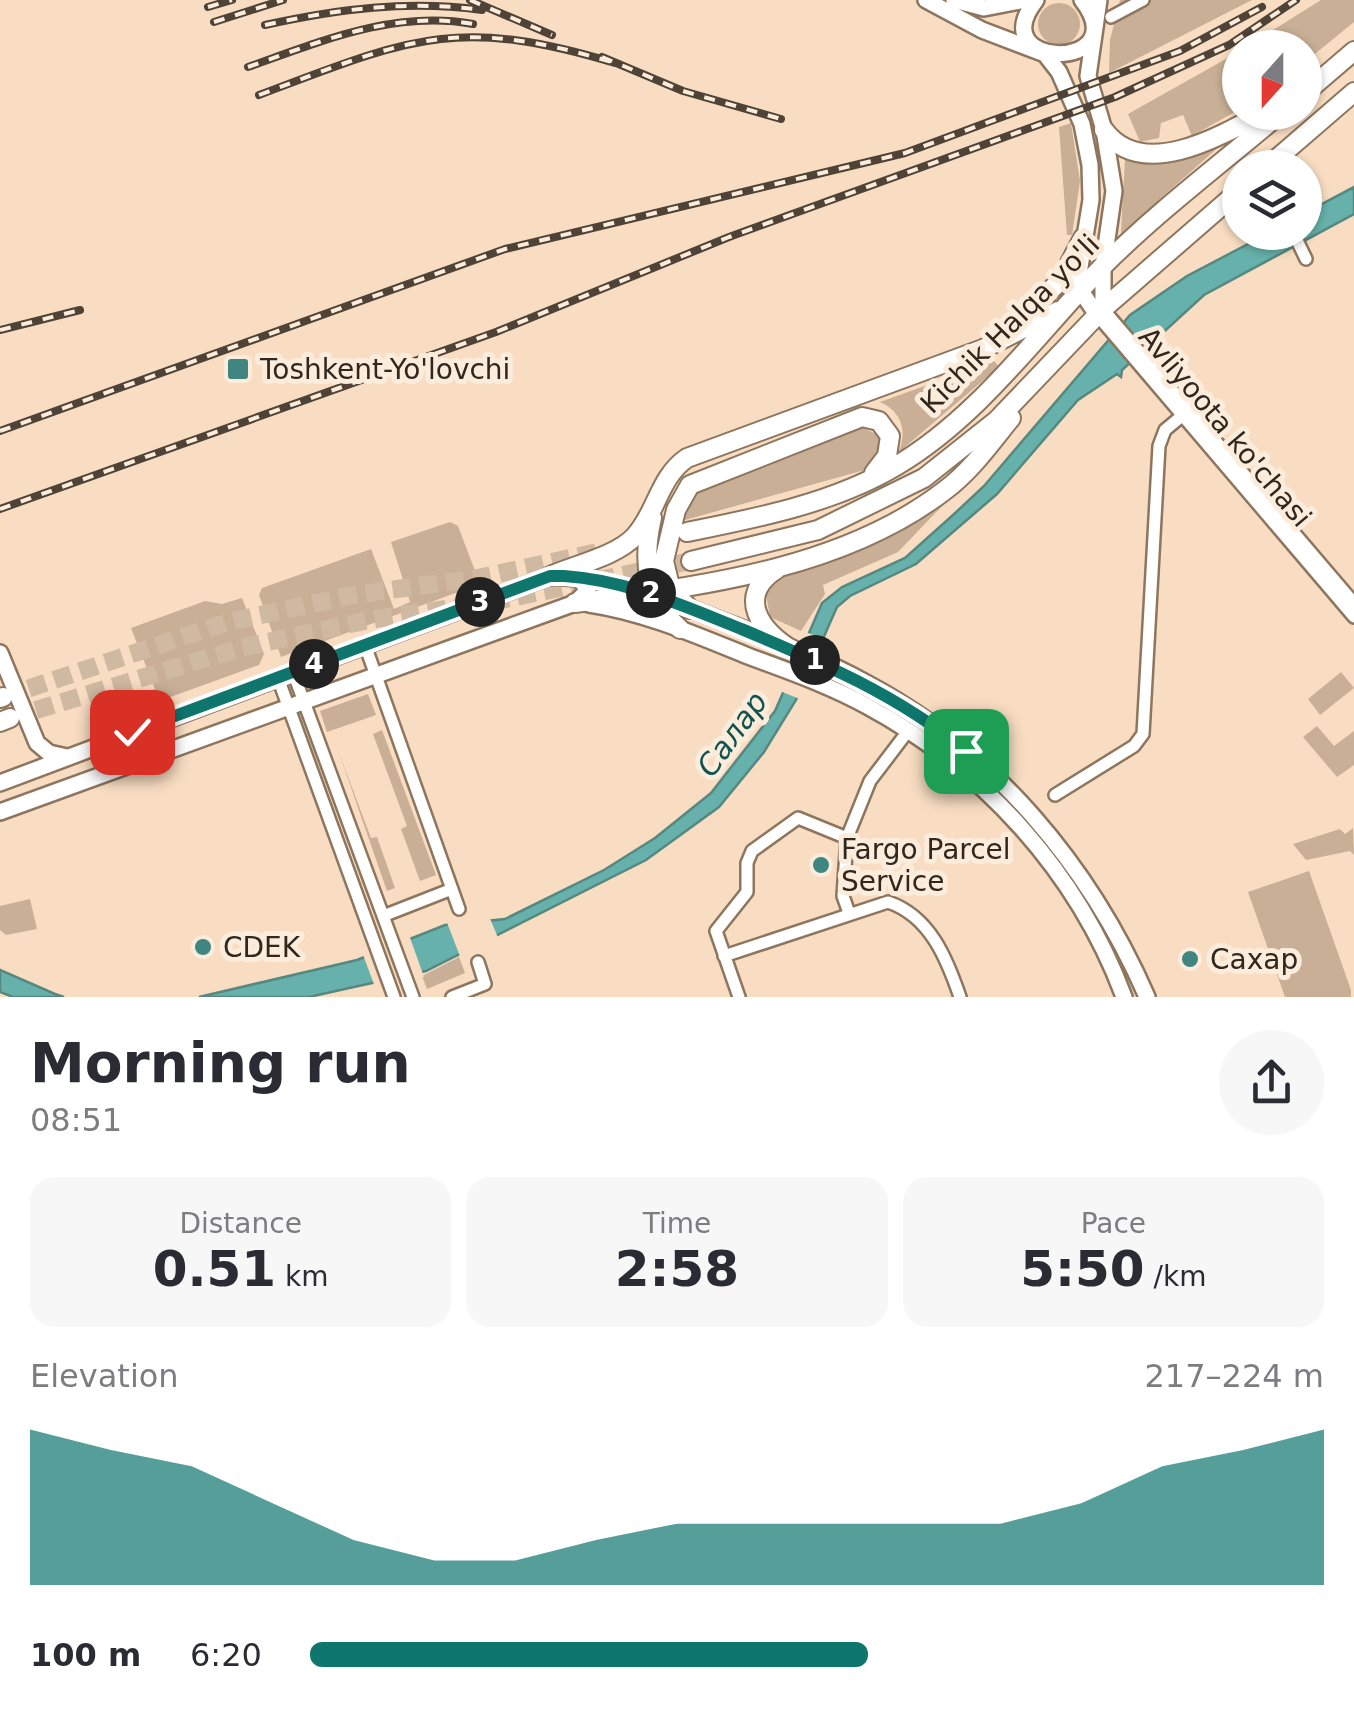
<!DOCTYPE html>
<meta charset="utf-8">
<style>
body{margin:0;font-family:"DejaVu Sans",sans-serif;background:#f7f7f7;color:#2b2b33;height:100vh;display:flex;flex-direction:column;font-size:38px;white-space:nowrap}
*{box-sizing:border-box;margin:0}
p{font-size:32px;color:#7c7c81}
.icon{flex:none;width:55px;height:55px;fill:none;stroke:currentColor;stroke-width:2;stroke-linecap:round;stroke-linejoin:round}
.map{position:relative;height:997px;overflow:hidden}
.details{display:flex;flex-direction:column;background:#fff;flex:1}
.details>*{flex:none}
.needle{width:65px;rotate:201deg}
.controls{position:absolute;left:1222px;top:30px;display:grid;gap:20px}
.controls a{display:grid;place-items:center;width:100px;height:100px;border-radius:50%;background:#fff;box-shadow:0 2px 8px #0004;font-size:50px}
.pin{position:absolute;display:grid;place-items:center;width:85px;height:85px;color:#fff;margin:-42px;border-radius:20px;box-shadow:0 5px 15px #0006}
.km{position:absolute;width:50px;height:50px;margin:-25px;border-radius:50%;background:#222;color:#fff;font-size:28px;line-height:50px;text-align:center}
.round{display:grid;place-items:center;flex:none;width:105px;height:105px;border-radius:52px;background:#f7f7f7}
.head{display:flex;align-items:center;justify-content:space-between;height:170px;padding:0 30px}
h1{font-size:55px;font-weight:600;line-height:75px}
.metrics{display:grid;grid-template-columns:repeat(3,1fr);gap:15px;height:170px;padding:10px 30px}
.metrics div{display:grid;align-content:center;border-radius:25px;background:#f7f7f7;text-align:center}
.metrics b{font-size:50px;font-weight:600}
.metrics small{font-size:28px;font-weight:400}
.metrics p{font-size:28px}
.chart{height:280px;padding:20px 30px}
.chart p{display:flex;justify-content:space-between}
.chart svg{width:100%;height:180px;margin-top:10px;fill:#0f766e;opacity:.7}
ul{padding:0 30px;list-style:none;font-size:32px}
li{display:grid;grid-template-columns:160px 120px 1fr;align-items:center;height:75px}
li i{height:25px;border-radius:12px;background:#0f766e}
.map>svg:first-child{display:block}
</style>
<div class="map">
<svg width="1354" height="997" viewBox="0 0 1354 997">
<rect width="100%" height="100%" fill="#f8ddc2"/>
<path fill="#c9af95" d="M1120,0H1252L1109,73L1110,40Z
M1321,0H1354V22L1305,62V48L1246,47Z
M1038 24a21 21 0 1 1 42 0a21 21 0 1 1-42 0Z
M1240,51V109L1192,136L1183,115L1161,123L1159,138L1140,142L1128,114Z
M1071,123L1080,181L1072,235H1067L1059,127Z
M1230,137L1126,229L1121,233L1125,158L1136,160Z
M994,361L999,367L899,452C907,430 902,412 880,402Z
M863,428L883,437V446L872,468L685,520C684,509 686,499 695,492C727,465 820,443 863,428Z
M943,505L898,552L823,585L825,594L801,631L770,617L765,588L779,576L892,536Z
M450,522L458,526L480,584L281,657L259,595L262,588L371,549L394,609L410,602L391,542Z
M242,598L264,654L259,665L107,720L103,708L155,689L131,628L205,601L222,604Z
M1341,672L1354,688L1320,715L1308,699Z
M368,694L376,715L327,732L320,711Z
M1317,726L1334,746L1354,731V765L1337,777L1303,737Z
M382,730L436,875L420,881L401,829L407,826L373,734Z
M339,753L371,838L377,837L395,888L387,891Z
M1353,828L1354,855L1350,851L1306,860L1293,844L1340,829L1345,834Z
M1309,871L1351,990V997H1285L1248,892Z
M30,899L37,929L6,935L0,930V906Z
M459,957L465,973L427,989L422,976Z"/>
<path fill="#66b1ab" stroke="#568880" stroke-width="2.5" d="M1354,187V214L1204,295L1122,370L1121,377L1117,374L1078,400L997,494L916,564L850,596L837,607L796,700L764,752L719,807L646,860L426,971L309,997H199L357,960L445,925L505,919L604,870L655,838L711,793L775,711L822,603L842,587L905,558L953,515L984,486L1130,315L1187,276L1269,233L1305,232V213Z
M0,970L55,994L64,997H13L0,992Z"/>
<path fill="#f8ddc2" d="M803,631L826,640L802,700L780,691Z
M489,916L499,940L461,959L446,920Z
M408,932L424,977L375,987L362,952Z"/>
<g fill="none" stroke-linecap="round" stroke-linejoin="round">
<path stroke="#d0b9a1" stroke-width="18" stroke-dasharray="18 9" stroke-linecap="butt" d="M491,602L691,561
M3,697L228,622L354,595L478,578L598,552
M10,718L240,648L369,620L460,607"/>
<defs>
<path id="minor" d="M1111,17L1143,0
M1293,232L1306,259
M1103,309L1354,603
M1097,315L1354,617
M365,645L459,909
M293,672L413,997
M278,678L394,997
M1055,795L1134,746L1143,734L1159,446L1165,430L1189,410
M847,838L843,896L849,913
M383,916L452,889
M724,956L888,902C930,916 947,959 960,997
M452,997L485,984L478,962
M739,997L716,931L747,892V863L752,851L798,818L847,838L870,781L908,731"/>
<path id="major" d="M926,0L982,30L1045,54L1059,72L1082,124L1090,165L1091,200L1079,273L1081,291L1097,315
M954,0L984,8L1025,0
M1036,0C980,71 1138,72 1082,0
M1099,0L1088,76L1104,130L1114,191L1103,267V309
M589,604C644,612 696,635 748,656C788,671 829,685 867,706C984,769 1078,873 1124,997
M682,605C743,630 808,651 866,683C994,751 1090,866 1147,997
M0,653L37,743L49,753L67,757
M0,783L550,576L592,579L647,592
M0,812L575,603L588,590L578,577"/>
<path id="highway" d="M1305,93L1354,51
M1104,130C1142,182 1221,136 1264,112
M1266,168L1354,92
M1016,324L1061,280L1083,238
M652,518C642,561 646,599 680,629
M687,532C757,518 834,503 896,466C979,417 1037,334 1103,266C1158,211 1222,163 1282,112
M691,561L818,530L924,478L997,420L1103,309L1240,190
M777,569C735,595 760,632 794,651
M550,576C575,565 617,556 635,536C657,512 659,477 687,458L983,349L1058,311
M575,603C699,586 841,570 944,491C971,471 990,444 1011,418
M690,609L671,590L664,561L676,510L690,485L862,417L879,421L890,436L887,456L874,473
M0,698L3,697
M0,722L10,718"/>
</defs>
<use href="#minor" stroke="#8e765e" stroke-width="16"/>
<use href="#major" stroke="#8e765e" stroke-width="20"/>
<use href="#highway" stroke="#8e765e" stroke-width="22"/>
<use href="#minor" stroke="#fff" stroke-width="11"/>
<use href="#major" stroke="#fff" stroke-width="15"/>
<use href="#highway" stroke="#fff" stroke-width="18"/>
<defs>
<path id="rail" d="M470,0L552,35
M208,7L232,0
M214,22L283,0
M265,25C338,9 407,0 482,10
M602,57L683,91L781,119
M248,67C322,41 394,10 473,24
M259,95C408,39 456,15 615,63
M0,330L80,310
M0,431L505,249L905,153L1180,51L1262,7
M0,509L496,332L729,237L1115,97L1229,45L1296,0"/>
</defs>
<use href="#rail" stroke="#4f4236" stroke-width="8"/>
<use href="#rail" stroke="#fcecdc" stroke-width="4" stroke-dasharray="11" stroke-linecap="butt"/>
</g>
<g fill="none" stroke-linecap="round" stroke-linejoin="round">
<defs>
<path id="route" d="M132,732L550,576H564C626,580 681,605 739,628C820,662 897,694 966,751"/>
</defs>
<use href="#route" stroke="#fff" stroke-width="20"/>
<use href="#route" stroke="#0f766e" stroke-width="12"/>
</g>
<g fill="#3f8681" stroke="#fcecdc" stroke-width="4">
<rect x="226" y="357" width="24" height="24" rx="5"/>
<circle cx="821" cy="865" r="10"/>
<circle cx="203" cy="947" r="10"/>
<circle cx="1190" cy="959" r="10"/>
</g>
<g text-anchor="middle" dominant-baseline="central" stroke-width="10" stroke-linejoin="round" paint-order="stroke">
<g font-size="28" fill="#31271d" stroke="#fcecdc">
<text transform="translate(1010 324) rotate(-45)">Kichik Halqa yo'li</text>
<text transform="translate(1225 427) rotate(50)">Avliyoota ko'chasi</text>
</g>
<g font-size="28" fill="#31271d" stroke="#fcecdc" text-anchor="start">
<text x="260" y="369">Toshkent-Yo'lovchi</text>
<text x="841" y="849">Fargo Parcel<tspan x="841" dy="32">Service</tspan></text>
<text x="223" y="947">CDEK</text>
<text x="1210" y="959">Сахар</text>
</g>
<g font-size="30" font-style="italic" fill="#11534f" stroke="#fcecdc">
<text transform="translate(732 734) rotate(-54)">Салар</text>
</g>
</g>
</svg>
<div class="controls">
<a><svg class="needle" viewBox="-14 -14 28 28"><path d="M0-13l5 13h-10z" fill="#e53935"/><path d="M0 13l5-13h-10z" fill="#7c7c81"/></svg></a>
<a><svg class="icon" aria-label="layers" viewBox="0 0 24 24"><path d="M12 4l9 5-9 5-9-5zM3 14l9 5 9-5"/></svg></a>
</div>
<div class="pin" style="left:966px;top:751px;background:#1e9e55"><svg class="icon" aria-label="arrive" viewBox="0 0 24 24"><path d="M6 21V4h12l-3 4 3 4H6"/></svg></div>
<div class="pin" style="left:132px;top:732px;background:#d93025"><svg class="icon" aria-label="check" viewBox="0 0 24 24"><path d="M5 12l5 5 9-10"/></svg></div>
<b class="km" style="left:815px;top:660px">1</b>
<b class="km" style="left:651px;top:593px">2</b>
<b class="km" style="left:480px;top:602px">3</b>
<b class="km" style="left:314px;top:664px">4</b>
</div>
<section class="details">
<div class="head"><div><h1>Morning run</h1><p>08:51</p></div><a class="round"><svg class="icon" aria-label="share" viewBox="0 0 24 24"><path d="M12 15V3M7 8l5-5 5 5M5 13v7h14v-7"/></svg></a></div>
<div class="metrics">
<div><p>Distance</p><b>0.51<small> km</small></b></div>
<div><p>Time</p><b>2:58</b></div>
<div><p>Pace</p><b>5:50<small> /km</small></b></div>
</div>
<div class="chart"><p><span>Elevation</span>217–224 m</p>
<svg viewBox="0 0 160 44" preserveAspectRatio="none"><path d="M0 44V6L10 11L20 15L30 24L40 33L50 38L60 38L70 33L80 29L90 29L100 29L110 29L120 29L130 24L140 15L150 11L160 6V44z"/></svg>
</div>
<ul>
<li><b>100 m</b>6:20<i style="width:55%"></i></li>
</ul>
</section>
